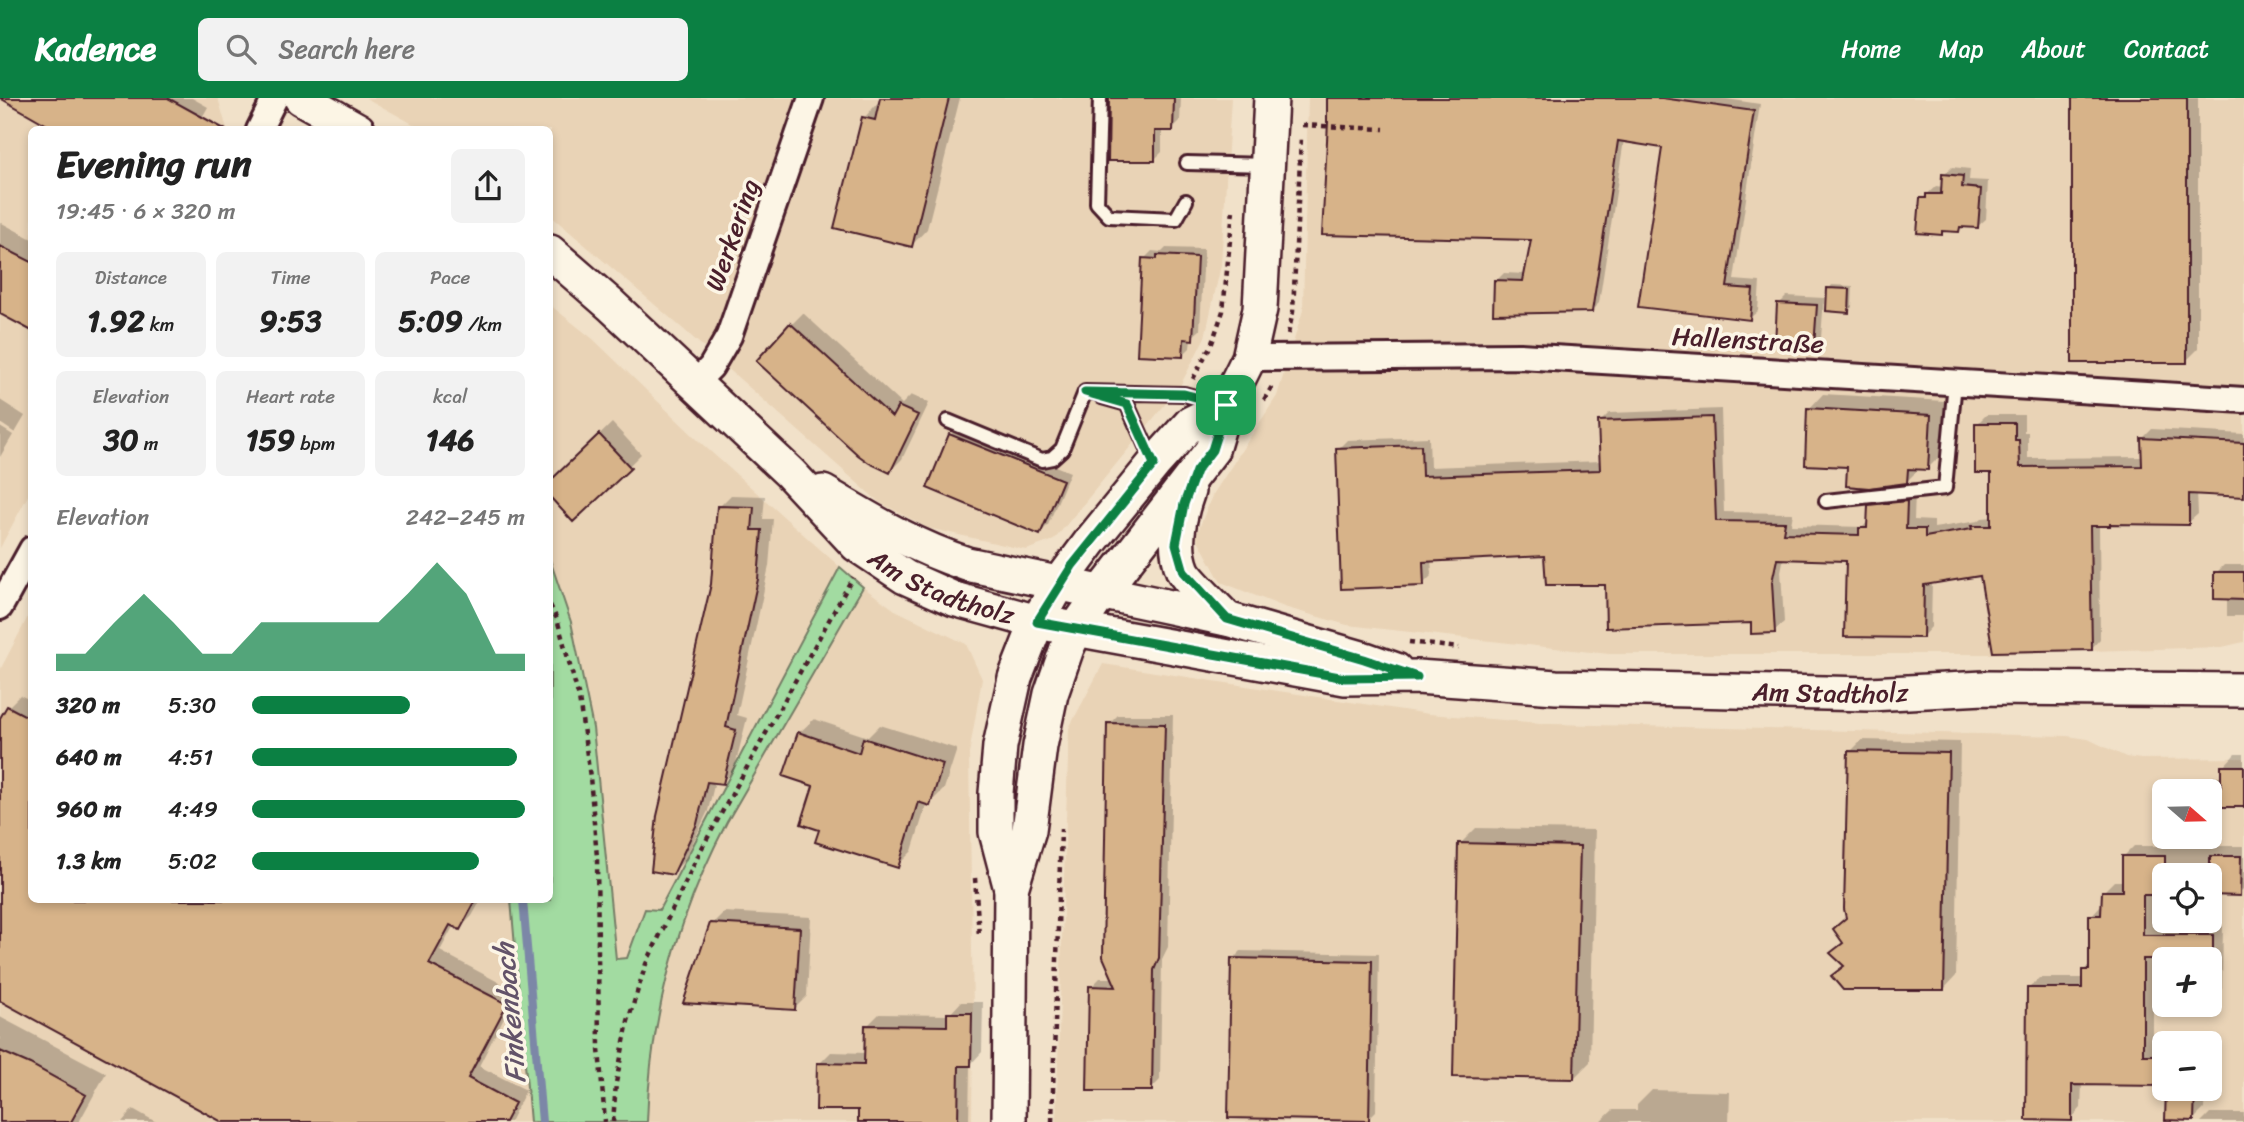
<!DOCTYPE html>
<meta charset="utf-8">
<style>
body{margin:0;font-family:Sriracha,sans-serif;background:#f2f2f2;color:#222;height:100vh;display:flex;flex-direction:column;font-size:26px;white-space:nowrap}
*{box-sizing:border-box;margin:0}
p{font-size:23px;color:#767676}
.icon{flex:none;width:38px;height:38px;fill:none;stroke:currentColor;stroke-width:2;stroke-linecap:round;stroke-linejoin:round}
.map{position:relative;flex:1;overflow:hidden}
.drawer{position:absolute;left:28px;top:28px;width:525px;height:777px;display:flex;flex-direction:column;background:#fff;border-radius:10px;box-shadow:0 4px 10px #0003}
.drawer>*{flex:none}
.needle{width:46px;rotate:110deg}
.fabs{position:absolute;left:2152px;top:681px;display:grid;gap:14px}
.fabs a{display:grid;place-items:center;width:70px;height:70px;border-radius:10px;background:#fff;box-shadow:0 4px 10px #0003;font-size:35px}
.pin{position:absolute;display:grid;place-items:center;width:60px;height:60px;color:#fff;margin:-30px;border-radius:14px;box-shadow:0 4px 10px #0006}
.round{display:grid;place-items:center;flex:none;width:74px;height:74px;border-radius:10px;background:#f2f2f2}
.head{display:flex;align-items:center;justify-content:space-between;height:119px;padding:0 28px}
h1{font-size:38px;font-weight:800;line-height:52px}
.metrics{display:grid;grid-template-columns:repeat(3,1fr);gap:10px;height:119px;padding:7px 28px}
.metrics div{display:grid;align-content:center;border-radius:10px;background:#f2f2f2;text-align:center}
.metrics b{font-size:30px;font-weight:800}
.metrics small{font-size:19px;font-weight:400}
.metrics p{font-size:19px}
.chart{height:196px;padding:14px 28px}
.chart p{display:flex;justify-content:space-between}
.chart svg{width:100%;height:126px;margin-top:7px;fill:#0b8043;opacity:.7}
ul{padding:0 28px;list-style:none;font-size:23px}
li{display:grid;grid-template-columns:112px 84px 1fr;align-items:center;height:52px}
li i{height:18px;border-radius:9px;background:#0b8043}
header{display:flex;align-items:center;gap:42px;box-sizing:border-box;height:98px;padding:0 35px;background:#0b8043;color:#fff}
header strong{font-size:33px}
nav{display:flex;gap:38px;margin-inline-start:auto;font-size:24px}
.search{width:490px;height:63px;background:#f2f2f2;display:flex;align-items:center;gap:18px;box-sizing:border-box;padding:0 24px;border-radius:10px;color:#767676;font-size:26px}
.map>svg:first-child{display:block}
</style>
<header>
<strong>Kadence</strong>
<div class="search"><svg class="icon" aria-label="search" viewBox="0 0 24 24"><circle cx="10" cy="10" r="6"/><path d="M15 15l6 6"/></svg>Search here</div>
<nav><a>Home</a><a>Map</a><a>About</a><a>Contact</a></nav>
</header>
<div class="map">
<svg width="2244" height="1024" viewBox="0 0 2244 1024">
<rect width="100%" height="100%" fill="#f1e1c9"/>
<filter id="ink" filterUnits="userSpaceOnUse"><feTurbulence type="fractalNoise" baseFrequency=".0143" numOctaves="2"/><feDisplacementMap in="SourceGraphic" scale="14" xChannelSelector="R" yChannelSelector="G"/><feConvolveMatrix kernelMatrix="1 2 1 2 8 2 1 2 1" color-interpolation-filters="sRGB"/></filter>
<g filter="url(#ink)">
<path fill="#e9d3b6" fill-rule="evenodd" d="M0,0H218L227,31L32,32L31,392L0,450Z
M366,0H1231L1221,167L1205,239L1180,288L1054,442L1026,452L928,430L879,404L682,230L550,117V32L422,31Z
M1308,0H2244V544L2222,549L1989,556H1609L1347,527L1284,509L1221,484L1196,438L1212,398L1277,298L1303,212Z
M550,207L593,241L701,345L840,469L659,813L645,811L627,861H616L593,630L587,595L571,524L550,462Z
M863,489L895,512L966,546L982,581L969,656L973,915L972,1024H647L648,996L657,926L673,855L697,788L709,758L727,724Z
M31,513L32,802H511L530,1024H0V572Z
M1103,566L1429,616L1552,626L2067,638L2088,641L2126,659L2141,661L2244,660V1024H1056L1069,630ZM2165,693H2210V738H2165ZM2165,777H2210V822H2165ZM2165,861H2210V906H2165ZM2165,945H2210V990H2165Z"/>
<path fill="#a2dba1" stroke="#767d66" stroke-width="2" d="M550,462L571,524L593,630L616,861L627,860L645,811L659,812L840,469L863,489L727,724C678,817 650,919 647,1024H530L511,802H550Z"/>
<path fill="#0003" d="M2,0H192L208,9L195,32Z
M882,0H960L927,131L912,147L864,20Z
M1111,0H1181L1180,23L1172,31H1162V54L1154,62Z
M1329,0H1720L1760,6L1734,182L1760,184L1758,213L1750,220L1640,207L1664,48L1624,42L1599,205L1591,213L1496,183L1504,175L1526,176L1533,140L1330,23Z
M2073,0H2198V251L2186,263Z
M1952,69L1970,71L1969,82L1988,83L1986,121L1978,128L1963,127L1959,132L1945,131L1941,135L1922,101L1936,88L1943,89L1944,77Z
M0,124L32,141V231L0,214Z
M1166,150L1204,151L1200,232L1191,240L1190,250L1182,258L1144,161L1152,153L1162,154Z
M1832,187L1853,188L1852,209L1849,213L1829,191Z
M1787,198L1824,200L1821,240L1813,247L1779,206Z
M803,215L902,306L911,297L929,305L902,361L890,373L791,227Z
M1823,296L1945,303L1942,356L1927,371L1920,370L1906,384L1849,367L1809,311Z
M0,302L25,318L15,335L0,325Z
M1721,311L1724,414L1793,415L1791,427L1863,429L1869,422L1870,408L1879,399L1915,395L1914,422L1934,423V430L1978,423L1982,420L1993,419V373L1977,326L1986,317H2024V334H2028V360L2143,359V340L2152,331L2244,336V397L2197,394L2198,416L2188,425L2099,426L2100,541L2091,551L1981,476L1932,484L1931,529L1922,539L1848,461L1784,459L1781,473L1784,524L1774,533L1753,523L1606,486L1545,457L1431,461L1432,477L1423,486L1338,351L1347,342L1429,339L1430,369L1602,363L1600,324L1609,315Z
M612,325L641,356L574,422L550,396V385Z
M0,329L13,337L0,359Z
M958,329L1070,374L1048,427L1040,435L951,337Z
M731,397L765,398L763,421H773L769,468L737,617L747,620L734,672L722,684L715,683L708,713L684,763L672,775L713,486L719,409Z
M2224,467H2244V518H2227V500L2216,475Z
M20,597L32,603V802H481L472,818L460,830L454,827L440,853L517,894L479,968L526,992L510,1024H226L0,901V623L8,609Z
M1118,617H1173L1168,849L1162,861L1160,982L1151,991L1091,889L1100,880H1114L1109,626Z
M814,621L868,639L880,627L957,651L944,691L929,706L927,705L912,753L897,768L821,731L815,687L799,635Z
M1862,642L1960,644L1956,878L1944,891L1833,878L1845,867L1833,855L1844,843L1848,819L1850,654Z
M2235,656H2244V707L2210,693H2202V690L2214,678H2223V669Z
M1476,730L1595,732L1590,964L1574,980L1460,746Z
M2134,748H2244V791L2239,796L2210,777H2165L2153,795V827L2223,828L2222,893L2211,904L2210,861H2165V874L2153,873V947H2165V990H2205L2204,1011L2194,1021L2167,992H2160V987L2082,985L2081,1010L2071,1021L2028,891L2039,880H2084L2083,873L2091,865V818L2101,807L2103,794L2114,783H2123L2124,758Z
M724,814L811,819L807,898L795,910L712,826Z
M1241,853L1379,856L1376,1013L1368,1021L1233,861Z
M961,904H983L982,954L970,967L969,1024H860V1011L819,966L831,954L866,955L867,928L879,916L949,917Z
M0,919L106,975L79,1024H0Z
M1652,992L1730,994L1729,1024H1600L1613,1012H1637V1007Z
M133,1011L156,1024H122Z
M2210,1015H2244V1024H2201Z"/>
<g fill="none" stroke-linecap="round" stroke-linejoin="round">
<path stroke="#7c87a7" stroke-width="8" d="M523,802L542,1024"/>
</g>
<path fill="#d7b389" stroke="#4a1f2b" stroke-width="2" d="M0,0H168L226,32H56Z
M880,0H949L912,149L834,130L862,19L875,22Z
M1109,0H1174L1173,33H1155V63H1108Z
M1327,0H1662L1754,13L1727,189L1753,191L1750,222L1638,209L1662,50L1618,43L1592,214L1493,216L1494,182L1523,183L1531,142L1322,137L1328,24H1327Z
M2072,0H2187V265H2072Z
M1942,76L1963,78L1962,89L1981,91L1978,130L1960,129L1959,134L1942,133V137L1917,135L1920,100H1926V96H1941Z
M0,148L32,164V233L0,216Z
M1157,157L1197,159L1193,242L1184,241L1183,259L1137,257L1142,160L1157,161Z
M1827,190L1850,191L1849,215L1826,213Z
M1777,205L1817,207L1814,249L1775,247Z
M790,225L892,319L898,308L918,317L890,375L869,365L858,357L756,263Z
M1807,310L1931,317L1928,372L1908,371L1907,385L1869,390L1846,388L1847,369L1805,367Z
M1712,319L1716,423L1785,424L1783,435L1859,437V430H1867L1868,407L1907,403L1906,431H1925V439L1972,431L1971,428H1991V375H1975V325H2015V342H2019L2020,369L2142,368L2141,340L2244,345V399L2189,396V427L2110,426V428H2090L2092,552L1993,554L1980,478L1924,487L1923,540L1844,539L1846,463L1777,461L1772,484L1775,535L1751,536V525L1606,530L1605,487H1546L1544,458L1423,464L1424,488L1341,491L1336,350L1421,347L1422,378L1600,372L1598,323Z
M599,336L631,370L573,424L550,399V383Z
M949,336L1063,382L1040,437L927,390Z
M717,408L754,409L752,432H762L758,481L726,629L736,632L723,686L707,684L697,726L673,777L651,773L657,718L711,486Z
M2214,474H2244V502L2214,501Z
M7,608L32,621V802H476L460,832L450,827L429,866L507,906L468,980L515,1005L505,1024H222L0,903V620Z
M1107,625L1165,626L1159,860L1154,872L1152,993H1087L1089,888L1116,889L1103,859Z
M798,634L859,655L863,640L943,666L930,708L918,704L898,770L815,744L819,732L801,726L813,688L783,678Z
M1848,653L1949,655L1944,892H1843L1831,878L1844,868L1830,855L1843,845L1833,831L1846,820L1844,811Z
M2221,668H2244V709H2210V689H2221Z
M1458,745L1580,748L1574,981L1453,979Z
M2122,758H2165V797H2143V837H2213V861H2143V957H2165V988L2072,987V1023L2026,1022L2027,890H2082V872H2089V817H2101L2102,793H2122Z
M2210,758H2241L2240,798L2210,797Z
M710,825L800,830L795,912L683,905Z
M1231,860L1372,863L1369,1023L1228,1020Z
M947,915H972L971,968H959L958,1024H858V1012H816L817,965L864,966L865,927L947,928Z
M0,953L30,966L86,997L71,1024H0Z
M2166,990H2195L2194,1023L2165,1022Z"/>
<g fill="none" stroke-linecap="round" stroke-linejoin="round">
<defs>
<path id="lane" d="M1100,0L1097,105L1109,118L1176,121L1186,103
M1187,65L1268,67
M1085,294L1184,296L1216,305
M1102,299L1127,306L1153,364
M948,323L1042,362L1052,360L1062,351L1085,294
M1826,403L1945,390L1955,284"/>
<path id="street" d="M259,32L275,0
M1249,260L1520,258L2244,302
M695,285L711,269L729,238L811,0
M0,509L32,451"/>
<g id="secondary">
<path d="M301,0L358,32"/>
<path id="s1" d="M550,154L611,207L790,375L857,447L905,479L954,501L1037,524L1345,580L1417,579L1556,589L1870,596L1984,590L2244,592"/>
<path d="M1188,393C1179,418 1172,447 1183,473C1188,483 1218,511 1227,521"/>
<path d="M823,394C872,423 912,448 967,466L1227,521L1365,561L1396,572"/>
<path d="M1011,791L1029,732L1040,648L1051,596L1067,550L1076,531L1102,494L1212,352L1225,308L1249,260L1260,211L1271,0"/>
<path d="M1009,1024L1011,791L996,734V695L1000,648L1015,580L1037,524L1059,486L1091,443L1154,366L1191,325L1225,308"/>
</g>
</defs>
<use href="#lane" stroke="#4a1f2b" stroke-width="18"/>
<use href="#street" stroke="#4a1f2b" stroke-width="30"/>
<use href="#secondary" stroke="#4a1f2b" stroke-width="38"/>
<path stroke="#4a1f2b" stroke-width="4.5" stroke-dasharray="5 5" stroke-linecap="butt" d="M1302,27L1384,31
M1288,236L1293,214L1301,39
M1193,281L1212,245L1223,213L1233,112
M1264,302L1274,285
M550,507L557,521L579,600L590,679L597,759L599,951L605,1024
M1409,544L1459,550
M975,780L979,838
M613,1024L616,985L628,923L646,866L702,750L853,479
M1052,1024L1061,731"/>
<use href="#lane" stroke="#fcf5e5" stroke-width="12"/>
<use href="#street" stroke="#fcf5e5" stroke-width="24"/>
<use href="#secondary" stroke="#fcf5e5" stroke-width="33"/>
</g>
</g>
<g fill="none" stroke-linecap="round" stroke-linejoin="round" filter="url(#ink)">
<defs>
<path id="route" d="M1085,294L1184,296L1226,307L1212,352L1196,373L1184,406L1176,446L1184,474L1227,521L1364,561L1417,579L1345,580L1037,524L1072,468L1154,366L1127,306Z"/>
</defs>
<use href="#route" stroke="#fff" stroke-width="14"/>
<use href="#route" stroke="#0b8043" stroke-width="9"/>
</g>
<g text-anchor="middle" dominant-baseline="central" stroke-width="7" stroke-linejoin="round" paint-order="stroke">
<g font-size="26" fill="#4a1f2b" stroke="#fcf5e5">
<text transform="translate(732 137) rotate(-71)">Werkering</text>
<text transform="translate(1748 242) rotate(3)">Hallenstraße</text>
<text stroke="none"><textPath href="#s1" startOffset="520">Am Stadtholz</textPath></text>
<text stroke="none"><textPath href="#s1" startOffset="1421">Am Stadtholz</textPath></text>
</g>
<g font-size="28" font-style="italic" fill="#635369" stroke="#fcf5e5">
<text transform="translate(510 915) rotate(-95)">Finkenbach</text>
</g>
</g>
</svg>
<div class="fabs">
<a><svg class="needle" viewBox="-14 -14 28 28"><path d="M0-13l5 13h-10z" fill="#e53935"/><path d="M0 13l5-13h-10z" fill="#767676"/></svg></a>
<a><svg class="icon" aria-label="locate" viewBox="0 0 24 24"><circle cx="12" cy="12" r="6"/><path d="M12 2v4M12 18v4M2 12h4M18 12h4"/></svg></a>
<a>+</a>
<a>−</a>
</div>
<div class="pin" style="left:1226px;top:307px;background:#1e9e55"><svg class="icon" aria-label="arrive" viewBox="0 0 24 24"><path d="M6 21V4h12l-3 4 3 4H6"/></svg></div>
<section class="drawer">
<div class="head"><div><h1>Evening run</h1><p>19:45 · 6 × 320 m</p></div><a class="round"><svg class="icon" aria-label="share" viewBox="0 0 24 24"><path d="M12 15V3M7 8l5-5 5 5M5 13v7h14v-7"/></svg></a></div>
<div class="metrics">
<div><p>Distance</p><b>1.92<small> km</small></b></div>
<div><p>Time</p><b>9:53</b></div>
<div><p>Pace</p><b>5:09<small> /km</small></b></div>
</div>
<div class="metrics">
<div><p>Elevation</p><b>30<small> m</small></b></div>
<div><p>Heart rate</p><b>159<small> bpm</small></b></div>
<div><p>kcal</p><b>146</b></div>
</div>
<div class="chart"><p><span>Elevation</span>242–245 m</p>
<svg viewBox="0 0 160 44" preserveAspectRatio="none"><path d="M0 44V38L10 38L20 27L30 17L40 27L50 38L60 38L70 27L80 27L90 27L100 27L110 27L120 17L130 6L140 17L150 38L160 38V44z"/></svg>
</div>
<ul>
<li><b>320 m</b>5:30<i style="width:58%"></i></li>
<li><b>640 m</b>4:51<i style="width:97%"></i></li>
<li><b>960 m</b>4:49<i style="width:100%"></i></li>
<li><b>1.3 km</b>5:02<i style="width:83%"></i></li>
</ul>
</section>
</div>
